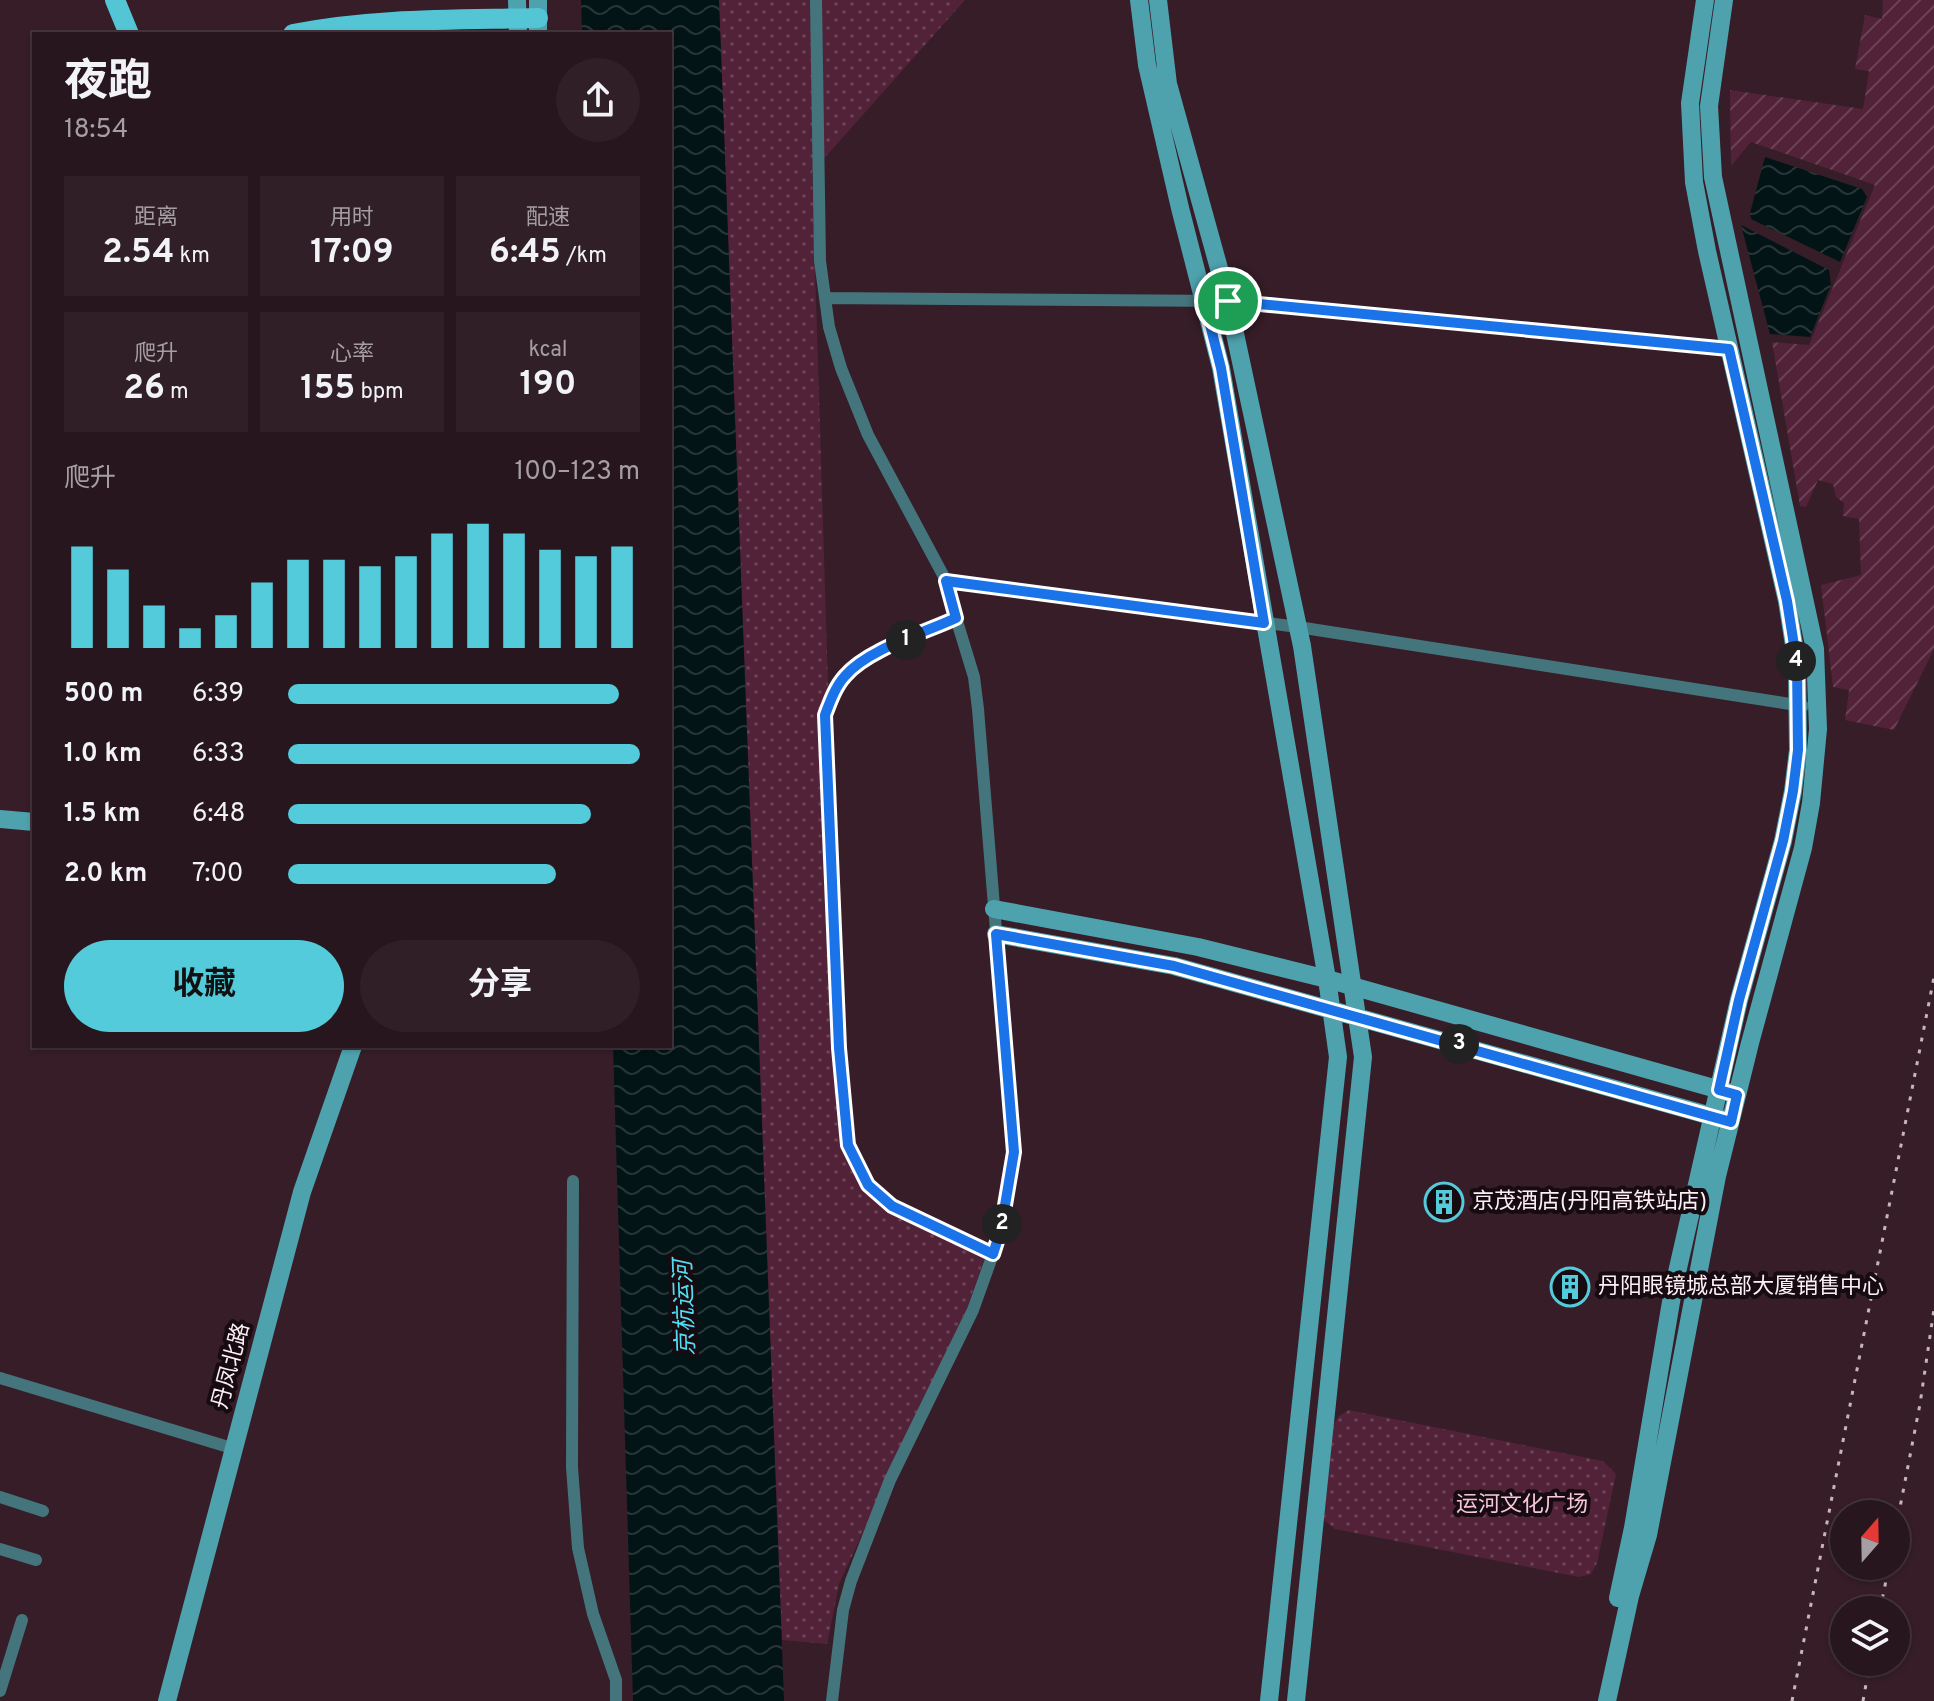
<!DOCTYPE html>
<html lang="zh">
<meta charset="utf-8">
<style>
body{margin:0;font-family:Overpass,"Noto Sans SC",sans-serif;background:#301f27;color:#f1f3f6;height:100vh;display:flex;flex-direction:column;font-size:30px;white-space:nowrap}
*{box-sizing:border-box;margin:0}
p{font-size:26px;color:#a59fa4}
.icon{flex:none;width:44px;height:44px;fill:none;stroke:currentColor;stroke-width:2;stroke-linecap:round;stroke-linejoin:round}
.map{position:relative;flex:1;overflow:hidden}
.drawer{position:absolute;left:32px;top:32px;width:640px;height:1016px;display:flex;flex-direction:column;background:#28161e;border-radius:0px;box-shadow:0 2px 6px #0004,0 0 0 2px #44353c}
.drawer>*{flex:none}
.needle{width:52px;rotate:20deg}
.fabs{position:absolute;left:1830px;top:1500px;display:grid;gap:16px}
.fabs a{display:grid;place-items:center;width:80px;height:80px;border-radius:50%;background:#28161e;box-shadow:0 2px 6px #0004,0 0 0 2px #44353c;font-size:40px}
.pin{position:absolute;display:grid;place-items:center;width:68px;height:68px;color:#fff;margin:-34px;border:4px solid #fff;border-radius:50%;box-shadow:0 2px 8px #0007}
.km{position:absolute;width:40px;height:40px;margin:-20px;border-radius:50%;background:#222;color:#fff;font-size:22px;line-height:40px;text-align:center}
.round{display:grid;place-items:center;flex:none;width:84px;height:84px;border-radius:42px;background:#301f27}
.summary{display:flex;align-items:center;justify-content:space-between;height:136px;padding:0 32px}
h1{font-size:44px;font-weight:700;line-height:60px}
.stats{display:grid;grid-template-columns:repeat(3,1fr);gap:12px;height:136px;padding:8px 32px}
.stats div{display:grid;align-content:center;border-radius:0px;background:#301f27;text-align:center}
.stats b{font-size:34px;font-weight:700}
.stats small{font-size:22px;font-weight:400}
.stats p{font-size:22px}
.chart{height:224px;padding:16px 32px}
.chart p{display:flex;justify-content:space-between}
.chart svg{width:100%;height:144px;margin-top:8px;stroke:#53cbda;stroke-width:6}
.action{display:flex;gap:16px;margin-top:auto;padding:16px 32px}
.action a{flex:1;height:92px;border-radius:48px;background:#53cbda;color:#111;font-size:32px;font-weight:700;line-height:92px;text-align:center}
.action a+a{background:#301f27;color:#f1f3f6}
ul{padding:0 32px;list-style:none;font-size:26px}
li{display:grid;grid-template-columns:128px 96px 1fr;align-items:center;height:60px}
li i{height:20px;border-radius:10px;background:#53cbda}
.map>svg:first-child{display:block}
</style>
<div class="map">
<svg width="1934" height="1701" viewBox="0 0 1934 1701">
<defs>
<pattern id="grass-dots" width="8" height="8" patternUnits="userSpaceOnUse" patternTransform="scale(2)"><rect width="8" height="8" fill="#522238"/><path d="M2 2h.1M6 6h.1" fill="none" stroke="#6c4255" stroke-width="1.8" stroke-linecap="round"/></pattern>
<pattern id="garden-furrows" width="10" height="10" patternUnits="userSpaceOnUse" patternTransform="scale(2)"><rect width="10" height="10" fill="#522238"/><path d="M-1 1l2-2M0 10L10 0M9 11l2-2" fill="none" stroke="#6c4255"/></pattern>
<pattern id="water-waves" width="16" height="10" patternUnits="userSpaceOnUse" patternTransform="scale(2)"><rect width="16" height="10" fill="#031416"/><path d="M0 5q4-4 8 0t8 0" fill="none" stroke="#293638"/></pattern>
</defs>
<rect width="100%" height="100%" fill="#361d28"/>
<path fill="url(#grass-dots)" d="M719,0H965L812,172L842,1136L859,1173L860,1185L888,1211L985,1257L967,1308L839,1584L827,1644L782,1640Z
M1349,1410L1603,1461L1616,1474L1597,1563L1591,1574L1579,1577L1335,1529L1324,1520L1333,1425L1339,1416Z"/>
<path fill="url(#garden-furrows)" d="M1883,0H1934V649L1894,730L1845,720L1849,690L1833,687L1821,585L1861,575L1859,519L1843,516L1844,503L1836,497L1833,484L1818,480L1806,507L1800,506L1772,342L1809,345L1875,185L1751,142L1731,166L1730,90L1863,109L1869,71L1855,69L1865,15L1882,19Z"/>
<path fill="url(#water-waves)" d="M581,0H719L784,1701H633L613,1046H670V34H582Z
M1765,157L1862,189L1867,197L1840,262L1751,219L1750,213Z
M1741,225L1829,270L1831,285L1810,337L1770,334Z"/>
<g fill="none" stroke-linecap="round" stroke-linejoin="round">
<path stroke="#44757c" stroke-width="12" d="M816,0L820,261L829,327L841,368L868,435L950,588L956,618C924,632 868,649 845,676C835,687 830,702 825,715L839,1048L848,1145L868,1185L892,1206L993,1254L973,1310L890,1480L851,1581L843,1610L832,1701
M825,298L1228,301L1729,349
M946,581L1298,627L1803,706
M956,618L974,677L978,709L1014,1152L1001,1229L993,1254
M573,1181L572,1467L578,1548L593,1614L616,1680V1701
M0,1378L235,1449
M0,1497L43,1511
M0,1549L36,1560
M0,1691L22,1620"/>
<path stroke="#4ea2ae" stroke-width="18" d="M517,0L518,34
M1139,0L1147,65L1180,208L1221,368L1327,979L1338,1057L1269,1701
M1158,0L1168,84L1228,301L1302,646L1363,1057L1296,1701
M538,34V0
M0,819L34,822
M994,909L1198,947L1327,979L1731,1093
M996,934L1174,966L1722,1119
M1618,1598L1633,1528L1673,1290L1739,1000L1783,841L1793,791L1798,750L1797,664L1787,601L1707,251L1694,182L1690,103L1705,0
M167,1701L302,1192L353,1046
M1607,1701L1630,1596L1648,1535L1717,1176L1750,1043L1803,848L1811,803L1818,729L1815,649L1713,177L1709,106L1724,0"/>
<path stroke="#54c5d4" stroke-width="20" d="M115,0L129,34
M293,34C374,18 456,20 538,18"/>
<path stroke="#c7b5bc" stroke-width="3" stroke-dasharray="4 8" stroke-linecap="butt" d="M1896,1528L1920,1404L1934,1309
M1896,1565L1905,1518
M1880,1610L1889,1566
M1792,1701L1934,977
M1863,1701L1870,1662"/>
</g>
<g fill="none" stroke-linecap="round" stroke-linejoin="round">
<defs>
<path id="route" d="M1204,301H1228L1729,349L1787,601L1797,664L1798,750L1793,791L1783,841L1739,1000L1719,1090L1737,1095L1731,1122L1174,966L996,934L1014,1152L1001,1229L993,1254L892,1206L868,1185L848,1145L839,1048L825,715C830,702 835,687 845,676C868,649 924,633 956,618L946,581L1264,623L1221,368Z"/>
</defs>
<use href="#route" stroke="#fff" stroke-width="16"/>
<use href="#route" stroke="#1a73e8" stroke-width="10"/>
</g>
<defs>
<symbol id="building-ring" viewBox="-11 -11 22 22"><circle r="9.5" fill="#160b10" stroke="#53cbda" stroke-width="1.5"/><path d="M-4-6H4V6H1V3H-1V6H-4ZM-2.5-4.3h1.7v1.8h-1.7ZM.8-4.3h1.7v1.8H.8ZM-2.5-1h1.7V.8h-1.7ZM.8-1h1.7V.8H.8Z" fill="#53cbda"/></symbol>
</defs>
<g fill-rule="evenodd">
<use href="#building-ring" x="1422" y="1180" width="44" height="44"/>
<use href="#building-ring" x="1548" y="1265" width="44" height="44"/>
</g>
<g text-anchor="middle" dominant-baseline="central" stroke-width="8" stroke-linejoin="round" paint-order="stroke">
<g font-size="22" fill="#feeff4" stroke="#160b10" text-anchor="start">
<text x="1472" y="1202">京茂酒店(丹阳高铁站店)</text>
<text x="1598" y="1287">丹阳眼镜城总部大厦销售中心</text>
</g>
<g font-size="22" fill="#feeff4" stroke="#160b10">
<text transform="translate(232 1366) rotate(-75)">丹凤北路</text>
</g>
<g font-size="22" fill="#f7c5d8" stroke="#160b10">
<text x="1522" y="1505">运河文化广场</text>
</g>
<g font-size="24" font-style="italic" fill="#50def0" stroke="#160b10">
<text transform="translate(686 1308) rotate(-92)">京杭运河</text>
</g>
</g>
</svg>
<div class="fabs">
<a><svg class="needle" viewBox="-14 -14 28 28"><path d="M0-13l5 13h-10z" fill="#e53935"/><path d="M0 13l5-13h-10z" fill="#a59fa4"/></svg></a>
<a><svg class="icon" aria-label="layers" viewBox="0 0 24 24"><path d="M12 4l9 5-9 5-9-5zM3 14l9 5 9-5"/></svg></a>
</div>
<div class="pin" style="left:1228px;top:301px;background:#1e9e55"><svg class="icon" aria-label="arrive" viewBox="0 0 24 24"><path d="M6 21V4h12l-3 4 3 4H6"/></svg></div>
<b class="km" style="left:906px;top:640px">1</b>
<b class="km" style="left:1002px;top:1224px">2</b>
<b class="km" style="left:1459px;top:1044px">3</b>
<b class="km" style="left:1796px;top:661px">4</b>
<section class="drawer">
<div class="summary"><div><h1>夜跑</h1><p>18:54</p></div><a class="round"><svg class="icon" aria-label="share" viewBox="0 0 24 24"><path d="M12 15V3M7 8l5-5 5 5M5 13v7h14v-7"/></svg></a></div>
<div class="stats">
<div><p>距离</p><b>2.54<small> km</small></b></div>
<div><p>用时</p><b>17:09</b></div>
<div><p>配速</p><b>6:45<small> /km</small></b></div>
</div>
<div class="stats">
<div><p>爬升</p><b>26<small> m</small></b></div>
<div><p>心率</p><b>155<small> bpm</small></b></div>
<div><p>kcal</p><b>190</b></div>
</div>
<div class="chart"><p><span>爬升</span>100–123 m</p>
<svg viewBox="0 0 160 44" preserveAspectRatio="none"><path d="M5 44V13M15 44V20M25 44V31M35 44V38M45 44V34M55 44V24M65 44V17M75 44V17M85 44V19M95 44V16M105 44V9M115 44V6M125 44V9M135 44V14M145 44V16M155 44V13"/></svg>
</div>
<ul>
<li><b>500 m</b>6:39<i style="width:94%"></i></li>
<li><b>1.0 km</b>6:33<i style="width:100%"></i></li>
<li><b>1.5 km</b>6:48<i style="width:86%"></i></li>
<li><b>2.0 km</b>7:00<i style="width:76%"></i></li>
</ul>
<div class="action"><a>收藏</a><a>分享</a></div>
</section>
</div>
